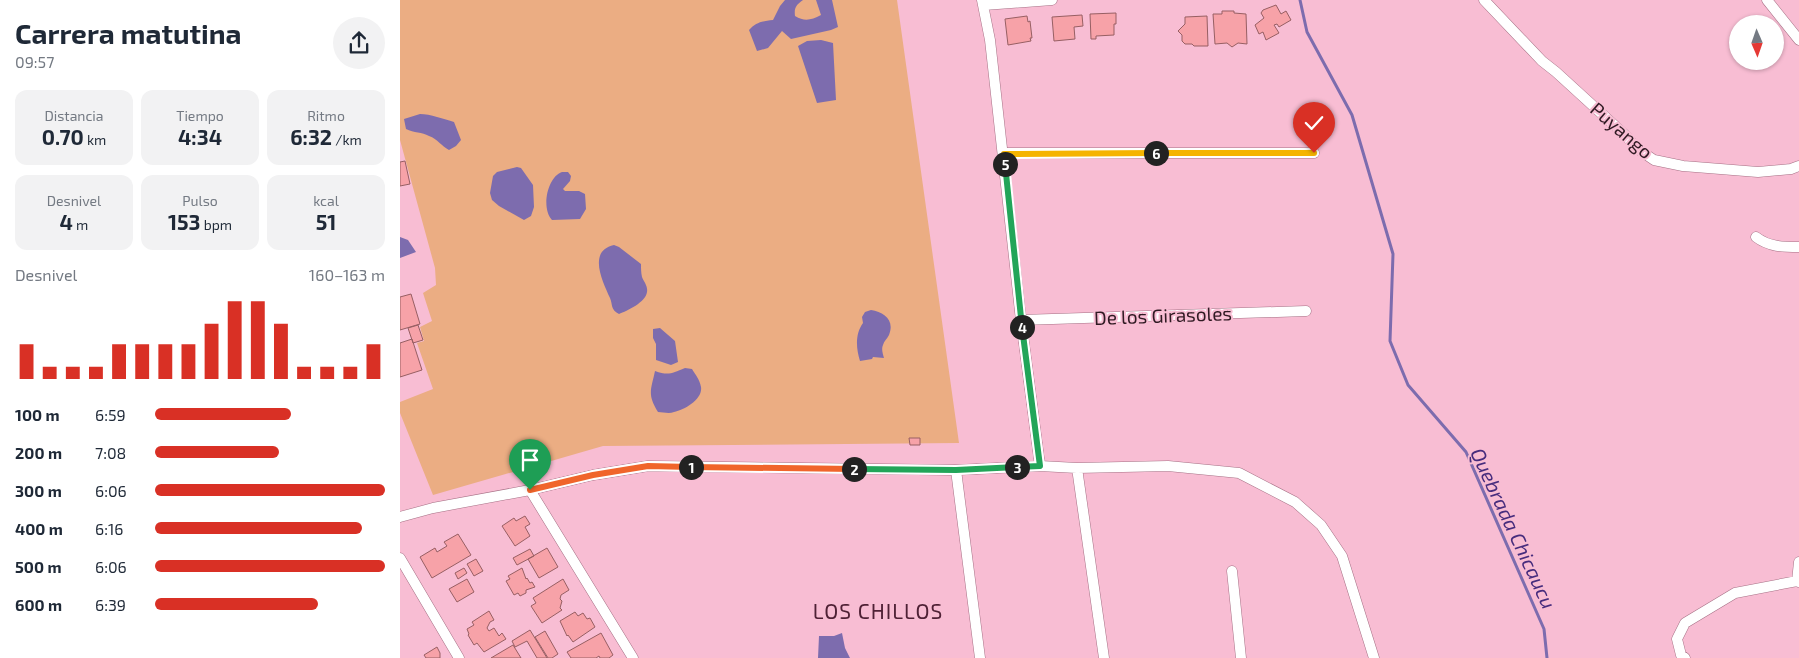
<!DOCTYPE html>
<html lang="es">
<meta charset="utf-8">
<style>
body{margin:0;font-family:"Exo 2",sans-serif;background:#f2f2f3;color:#1f2937;height:100vh;display:flex;flex-direction:column;font-size:19px;white-space:nowrap}
*{box-sizing:border-box;margin:0}
p{font-size:16px;color:#747a83}
.icon{flex:none;width:28px;height:28px;fill:none;stroke:currentColor;stroke-width:2;stroke-linecap:round;stroke-linejoin:round}
.map{position:relative;flex:1;overflow:hidden}
.drawer{display:flex;flex-direction:column;background:#fff;width:400px}
.drawer>*{flex:none}
.needle{width:32px;rotate:178deg}
.buttons{position:absolute;left:1329px;top:15px;display:grid;gap:10px}
.buttons a{display:grid;place-items:center;width:55px;height:55px;border-radius:50%;background:#fff;box-shadow:0 1px 4px #0004;font-size:25px}
.pin{position:absolute;display:grid;place-items:center;width:42px;height:42px;color:#fff;margin:-51px -21px;border-radius:50% 50% 50% 0;rotate:-45deg;box-shadow:0 0 5px #0007}
.pin .icon{rotate:45deg}
.km{position:absolute;width:25px;height:25px;margin:-12px;border-radius:50%;background:#222;color:#fff;font-size:14px;line-height:25px;text-align:center}
.round{display:grid;place-items:center;flex:none;width:52px;height:52px;border-radius:26px;background:#f2f2f3}
.headline{display:flex;align-items:center;justify-content:space-between;height:85px;padding:0 15px}
h1{font-size:28px;font-weight:700;line-height:38px}
.figures{display:grid;grid-template-columns:repeat(3,1fr);gap:8px;height:85px;padding:5px 15px}
.figures div{display:grid;align-content:center;border-radius:12px;background:#f2f2f3;text-align:center}
.figures b{font-size:21px;font-weight:700}
.figures small{font-size:14px;font-weight:400}
.figures p{font-size:14px}
.chart{height:140px;padding:10px 15px}
.chart p{display:flex;justify-content:space-between}
.chart svg{width:100%;height:90px;margin-top:5px;stroke:#d93025;stroke-width:6}
ul{padding:0 15px;list-style:none;font-size:16px}
li{display:grid;grid-template-columns:80px 60px 1fr;align-items:center;height:38px}
li i{height:12px;border-radius:6px;background:#d93025}
main{display:flex;flex:1;min-height:0}
.map>svg:first-child{display:block}
</style>
<main>
<section class="drawer">
<div class="headline"><div><h1>Carrera matutina</h1><p>09:57</p></div><a class="round"><svg class="icon" aria-label="share" viewBox="0 0 24 24"><path d="M12 15V3M7 8l5-5 5 5M5 13v7h14v-7"/></svg></a></div>
<div class="figures">
<div><p>Distancia</p><b>0.70<small> km</small></b></div>
<div><p>Tiempo</p><b>4:34</b></div>
<div><p>Ritmo</p><b>6:32<small> /km</small></b></div>
</div>
<div class="figures">
<div><p>Desnivel</p><b>4<small> m</small></b></div>
<div><p>Pulso</p><b>153<small> bpm</small></b></div>
<div><p>kcal</p><b>51</b></div>
</div>
<div class="chart"><p><span>Desnivel</span>160–163 m</p>
<svg viewBox="0 0 160 44" preserveAspectRatio="none"><path d="M5 44V27M15 44V38M25 44V38M35 44V38M45 44V27M55 44V27M65 44V27M75 44V27M85 44V17M95 44V6M105 44V6M115 44V17M125 44V38M135 44V38M145 44V38M155 44V27"/></svg>
</div>
<ul>
<li><b>100 m</b>6:59<i style="width:59%"></i></li>
<li><b>200 m</b>7:08<i style="width:54%"></i></li>
<li><b>300 m</b>6:06<i style="width:100%"></i></li>
<li><b>400 m</b>6:16<i style="width:90%"></i></li>
<li><b>500 m</b>6:06<i style="width:100%"></i></li>
<li><b>600 m</b>6:39<i style="width:71%"></i></li>
</ul>
</section>
<div class="map">
<svg width="1399" height="658" viewBox="0 0 1399 658">
<rect width="100%" height="100%" fill="#f8bdd3"/>
<path fill="#ebad83" d="M0,0H497L559,443L203,446L33,495L0,413V402L33,389L17,343L24,341L20,327L32,321L23,293L36,285L35,268L0,140Z"/>
<path fill="#7d6cae" d="M385,0H403C396,5 394,8 395,16C405,22 411,20 421,15L416,0H432L438,27L431,30L391,39L382,31L368,48L357,51L349,30C356,22 363,21 373,20L380,6Z
M421,40L433,43L436,100L417,103L398,46L407,41Z
M20,114C30,114 44,119 54,122L61,140L56,146L49,150C41,146 38,139 29,136C22,132 14,133 6,129L4,119Z
M117,167L121,168L133,185L134,207L131,216L124,220L99,206L92,200L90,193L93,176L97,172Z
M162,172H168L171,176L170,181L163,189L165,191H179L185,194L186,209L180,219L152,220C141,209 147,177 162,172Z
M0,237L8,240L16,252L0,258Z
M214,245L219,247L241,264C241,268 241,273 242,277C244,282 248,286 247,292C246,302 227,311 219,314C210,309 213,305 210,298C203,282 187,251 214,245Z
M471,310C484,312 495,320 489,335C487,339 484,341 483,345C481,349 483,354 484,358L473,357L472,359L460,361C456,348 455,334 463,323L462,317L465,312Z
M260,328L275,341L278,362L271,365L256,360V344L253,338V329Z
M285,368L292,369C295,374 300,380 301,387C303,399 285,410 274,412C269,414 263,412 258,412C247,394 251,390 255,371C269,376 272,373 285,368Z
M442,633L445,648L450,658H418L419,636H434Z"/>
<g fill="none" stroke-linecap="round" stroke-linejoin="round">
<path stroke="#7d6cae" stroke-width="3" d="M900,0L907,32L952,115L993,254L990,341L1008,385L1066,452L1144,629L1147,658"/>
</g>
<path fill="#f7a2a8" stroke="#975f63" d="M876,5L881,14L886,11L891,20L879,27L877,24L874,25L879,33L866,40L863,32L859,34L855,25L864,18L861,13L863,10Z
M822,11H834V13L846,14L847,44L838,43L832,47L827,43L815,44L813,14H822Z
M716,13V24H714V35L696,36V39H691L690,14Z
M682,15L683,26L674,27L675,39L654,41L652,17Z
M627,16L628,22L630,21L632,38H630L631,41L608,45L605,19Z
M807,16L808,46H794L792,44H785L782,41V35L778,31L785,24V17Z
M5,161L10,184L0,186V162Z
M11,294L20,324L0,330V297Z
M18,325L23,340L13,343L8,328Z
M12,339L22,370L0,377V343Z
M509,438H520V445H510Z
M125,516L130,524L125,527L130,536L115,546L102,526L114,518L116,521Z
M58,534L71,555L32,578L20,557L35,548L37,552L47,546L44,542Z
M147,548L158,567L139,578L128,559Z
M130,549L134,556L117,565L113,558Z
M76,559L83,571L74,576L67,564Z
M64,568L67,573L58,579L55,573Z
M122,568L126,579L127,578L130,583L132,582L135,587L126,590V593L120,596L118,593L114,595L106,581L110,579L108,576Z
M67,579L74,592L57,602L49,589Z
M163,579L169,590L161,595L160,599L162,601L160,608L162,610L142,623L131,606L136,603L133,598Z
M89,611L94,620L90,622L87,628L89,631L94,628L99,636L102,633L106,639L84,652L77,643L74,645L68,635L69,634L67,629L74,625L72,622Z
M175,612L178,616L183,613L187,619L190,618L195,627L173,642L168,635L167,636L160,621Z
M130,630L147,658H137L127,641L115,647L112,641Z
M145,631L158,654L152,658H148L135,637Z
M201,633L213,655L209,658H200L199,656L196,658H171L167,652Z
M113,645L121,658H91Z
M37,647L40,653V658H26L24,655Z"/>
<g fill="none" stroke-linecap="round" stroke-linejoin="round">
<defs>
<path id="street" d="M582,0L590,40L621,320L640,466
M1084,0L1142,61L1156,72L1225,135L1238,149L1254,160L1283,166L1358,172L1391,169L1399,166
M1367,0L1399,40
M584,5L652,0
M604,153H914
M1356,237C1369,247 1383,247 1399,247
M621,320L906,311
M677,468L704,658
M556,470L580,658
M130,490L233,658
M0,517L33,508L130,490L193,475L248,466L556,470L640,466L677,468L768,466L839,473L895,502L921,525L942,556L974,658
M0,558L59,658
M832,571L841,658
M1397,581L1399,562
M1285,658L1281,655L1277,639L1285,623L1335,593L1397,581L1399,582"/>
</defs>
<use href="#street" stroke="#a67085" stroke-width="11"/>
<use href="#street" stroke="#fff" stroke-width="10"/>
</g>
<g fill="none" stroke-linecap="round" stroke-linejoin="round">
<defs>
<path id="split-1" d="M130,490L193,475L248,466L291,467"/>
<path id="split-2" d="M291,467L454,469"/>
<path id="split-3" d="M454,469L556,470L617,467"/>
<path id="split-4" d="M617,467L640,466L622,327"/>
<path id="split-5" d="M605,164L622,327"/>
<path id="split-6" d="M605,164L604,154L756,153"/>
<path id="split-7" d="M756,153H914"/>
</defs>
<use href="#split-1" stroke="#fff" stroke-width="10"/>
<use href="#split-2" stroke="#fff" stroke-width="10"/>
<use href="#split-3" stroke="#fff" stroke-width="10"/>
<use href="#split-4" stroke="#fff" stroke-width="10"/>
<use href="#split-5" stroke="#fff" stroke-width="10"/>
<use href="#split-6" stroke="#fff" stroke-width="10"/>
<use href="#split-7" stroke="#fff" stroke-width="10"/>
<use href="#split-1" stroke="#f0652b" stroke-width="6"/>
<use href="#split-2" stroke="#f0652b" stroke-width="6"/>
<use href="#split-3" stroke="#22a559" stroke-width="6"/>
<use href="#split-4" stroke="#22a559" stroke-width="6"/>
<use href="#split-5" stroke="#22a559" stroke-width="6"/>
<use href="#split-6" stroke="#f5b400" stroke-width="6"/>
<use href="#split-7" stroke="#f5b400" stroke-width="6"/>
</g>
<g text-anchor="middle" dominant-baseline="central" stroke-width="4" stroke-linejoin="round" paint-order="stroke">
<g font-size="19" fill="#301a23" stroke="#f8bdd3">
<text transform="translate(1222 130) rotate(41)">Puyango</text>
<text transform="translate(763 315) rotate(-2)">De los Girasoles</text>
</g>
<g font-size="20" font-style="italic" fill="#472c7d" stroke="#f8bdd3">
<text transform="translate(1114 528) rotate(65)">Quebrada Chicaucu</text>
</g>
<g font-size="21" letter-spacing="1" fill="#4f2135" stroke="#f8bdd3">
<text x="478" y="610">LOS CHILLOS</text>
</g>
</g>
</svg>
<div class="buttons">
<a><svg class="needle" viewBox="-14 -14 28 28"><path d="M0-13l5 13h-10z" fill="#e53935"/><path d="M0 13l5-13h-10z" fill="#747a83"/></svg></a>
</div>
<div class="pin" style="left:130px;top:490px;background:#1e9e55"><svg class="icon" aria-label="arrive" viewBox="0 0 24 24"><path d="M6 21V4h12l-3 4 3 4H6"/></svg></div>
<div class="pin" style="left:914px;top:153px;background:#d93025"><svg class="icon" aria-label="check" viewBox="0 0 24 24"><path d="M5 12l5 5 9-10"/></svg></div>
<b class="km" style="left:291px;top:467px">1</b>
<b class="km" style="left:454px;top:469px">2</b>
<b class="km" style="left:617px;top:467px">3</b>
<b class="km" style="left:622px;top:327px">4</b>
<b class="km" style="left:605px;top:164px">5</b>
<b class="km" style="left:756px;top:153px">6</b>
</div>
</main>
